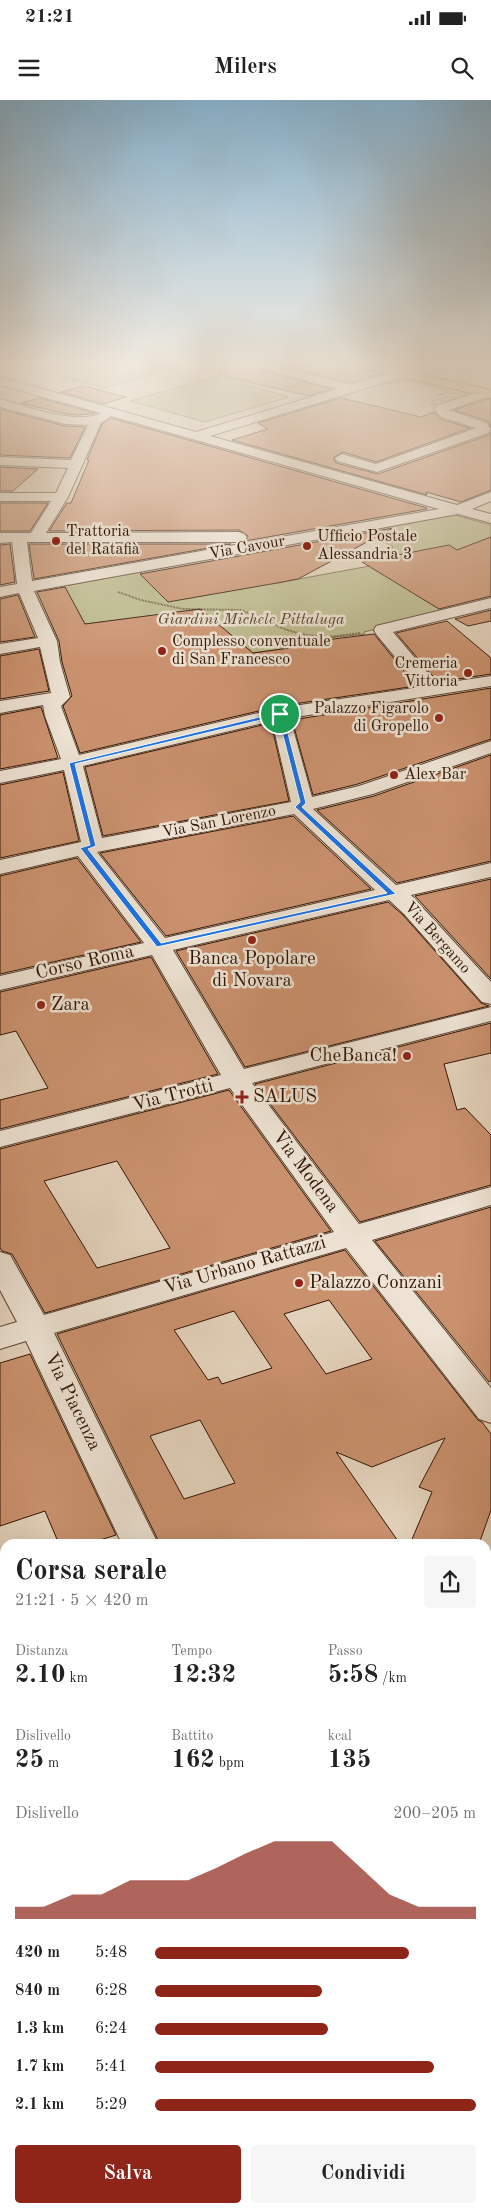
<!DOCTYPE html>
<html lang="it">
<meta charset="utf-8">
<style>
body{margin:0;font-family:"Old Standard TT",serif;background:#f6f6f6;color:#222;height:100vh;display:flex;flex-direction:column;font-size:19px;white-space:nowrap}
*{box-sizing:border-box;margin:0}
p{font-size:16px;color:#767676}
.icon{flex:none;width:28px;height:28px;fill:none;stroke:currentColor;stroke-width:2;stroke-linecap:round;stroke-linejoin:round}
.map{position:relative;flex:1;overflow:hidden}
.panel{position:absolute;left:0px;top:1439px;width:491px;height:674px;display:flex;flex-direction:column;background:#fff;border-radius:15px 15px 0 0;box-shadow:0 5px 20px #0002}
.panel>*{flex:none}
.pin{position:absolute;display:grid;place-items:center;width:42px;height:42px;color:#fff;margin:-21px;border:2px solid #fff;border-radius:50%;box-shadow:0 1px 5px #0007}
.round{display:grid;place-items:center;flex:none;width:52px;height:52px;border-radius:5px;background:#f6f6f6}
.head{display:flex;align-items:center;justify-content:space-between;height:85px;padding:0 15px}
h1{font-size:28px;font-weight:700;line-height:38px}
.metrics{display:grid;grid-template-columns:repeat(3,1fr);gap:8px;height:85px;padding:5px 15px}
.metrics div{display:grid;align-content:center}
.metrics b{font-size:25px;font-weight:700}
.metrics small{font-size:14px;font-weight:400}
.metrics p{font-size:14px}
.chart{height:140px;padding:10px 15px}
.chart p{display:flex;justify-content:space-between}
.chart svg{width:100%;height:90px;margin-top:5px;fill:#8f2418;opacity:.7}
.cta{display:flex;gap:10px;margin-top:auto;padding:10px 15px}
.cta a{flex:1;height:58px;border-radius:5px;background:#8f2418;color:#fff;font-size:20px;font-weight:700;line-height:58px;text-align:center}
.cta a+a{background:#f6f6f6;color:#222}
ul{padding:0 15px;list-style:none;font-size:16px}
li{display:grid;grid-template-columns:80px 60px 1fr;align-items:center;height:38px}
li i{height:12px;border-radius:6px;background:#8f2418}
.status{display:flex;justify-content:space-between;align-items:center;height:35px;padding:0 25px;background:#fff;direction:ltr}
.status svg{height:14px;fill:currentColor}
header{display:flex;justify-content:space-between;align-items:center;height:65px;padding:0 15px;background:#fff;font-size:22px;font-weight:700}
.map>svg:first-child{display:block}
</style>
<div class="status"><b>21:21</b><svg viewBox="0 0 49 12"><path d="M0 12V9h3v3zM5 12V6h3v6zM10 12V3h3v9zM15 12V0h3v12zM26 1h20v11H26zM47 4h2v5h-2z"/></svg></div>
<header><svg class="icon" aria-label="menu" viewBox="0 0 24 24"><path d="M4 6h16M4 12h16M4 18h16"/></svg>Milers<svg class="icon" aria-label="search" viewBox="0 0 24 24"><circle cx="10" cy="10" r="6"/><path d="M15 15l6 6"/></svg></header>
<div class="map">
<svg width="491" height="2112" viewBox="0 0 491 2112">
<rect width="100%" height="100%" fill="#e3d2bb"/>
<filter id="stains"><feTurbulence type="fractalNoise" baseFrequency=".004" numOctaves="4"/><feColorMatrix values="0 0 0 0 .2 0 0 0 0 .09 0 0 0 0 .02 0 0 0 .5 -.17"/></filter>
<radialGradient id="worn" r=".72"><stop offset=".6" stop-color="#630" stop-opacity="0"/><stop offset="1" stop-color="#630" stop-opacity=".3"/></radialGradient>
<path fill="#bbba8b" stroke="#766847" d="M24,266H184L104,288Z
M253,266L280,273L242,284L289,297L205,322L130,301Z
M404,277L478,295L442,307L431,304L432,301L449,296L458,297L443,303L447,304L466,297L455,293L437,295L450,291L404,280L389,284L385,283Z
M455,415L491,425V437L457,450L449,445L491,482V500L483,502L434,474L396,482L444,512L364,532L365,534L300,541L304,546L193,561L212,519L202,510L85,524L64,486L140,472L153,480L277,483L408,459L389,448L393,447C382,440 372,439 360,432Z"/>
<path fill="#ca916e" stroke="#311503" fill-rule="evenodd" d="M220,266H255L259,270L331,289L309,296L219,275Z
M285,266H363L367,270L382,273L351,283Z
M84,286L126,297L103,304L61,292Z
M40,298L95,313L79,315L66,314L21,303Z
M341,298L421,317L434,312L440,319L470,328L376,362L343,352L333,358L336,363L378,374L489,335L491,332V390L461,402L426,392L427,395L232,340L268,329L258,323Z
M488,299L491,300V328L488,321L454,310Z
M0,309L65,326L85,327L70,358L0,355Z
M111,318L427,408V409L245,441L248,436L239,430L49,431L67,403H71L89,360H87L102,324Z
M0,367L38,369L13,391H0Z
M0,403H48L30,431H0Z
M393,428L298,479L277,483L168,502L140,474Z
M491,437V496L439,509L362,462L449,445L457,450Z
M10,444L15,482L0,485V445Z
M29,444H231L34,479Z
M65,487L85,524L200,509L253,553L304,546L301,543L374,534L416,586L280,606L80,653L63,606L72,596L62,562L59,541L37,492Z
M18,495L35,537L0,542V499Z
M491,510V521L468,526L455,519Z
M447,521L491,558V574L438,582L396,533Z
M39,549L49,591L0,599V556Z
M491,588V639L358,684L313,695L292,620Z
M41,607L58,658L0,669V615Z
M271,623L289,701L103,736L85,667Z
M491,655V761L397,783L317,710L374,696Z
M63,672L79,741L0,758V685Z
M293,716L371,789L166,836L100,753Z
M77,758L141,842L0,874V776Z
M491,779V879L415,796Z
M388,802L403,815L481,903L489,906L245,967L176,851Z
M151,857L218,974L0,1029V1000L48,988L16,931L0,935V892Z
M491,923V953L444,964L457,1010L465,1008L491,1035V1085L360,1122L255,984Z
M229,990L331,1131L45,1213L12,1154L2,1151L0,1148V1049ZM117,1061L170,1148L97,1168L44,1081Z
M491,1107V1281L489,1282L375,1141Z
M345,1150L478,1320L482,1322L491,1334V1410L479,1444H410L432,1392L419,1387L445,1338L372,1367L336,1352L400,1444H160L57,1234ZM329,1200L372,1259L326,1274L284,1214ZM234,1211L272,1268L222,1284L218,1277L208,1280L174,1230ZM200,1320L235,1383L184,1399L150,1336Z
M30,1254L116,1435L87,1444H59L45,1411L0,1426V1263Z"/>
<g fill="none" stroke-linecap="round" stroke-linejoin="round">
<defs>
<path id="minor" d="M257,266H277L351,285L402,269L408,273L406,276L210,336L457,405L491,392V401L472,409L491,414V423L458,414L34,491L57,541L60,562L70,597L61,606L79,655L280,608L420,587L376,534L374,530L376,526L491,498V508L393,532L437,584L491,576V586L290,618L312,697L359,686L491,641V653L373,694L313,709L396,785L491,763V777L411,795L491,882V904L482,902L404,814L389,800L173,850L244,969L491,907V921L252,983L359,1124L491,1087V1105L372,1140L491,1288V1323L479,1319L346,1148L54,1233L158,1444H122L26,1241L0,1249V1227L17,1222L0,1190V1152L10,1155L44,1215L334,1132L230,988L0,1047V1031L221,975L152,855L0,890V876L144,843L78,756L0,774V760L81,742L64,670L0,683V671L61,659L45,616L43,605L0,613V601L51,593L40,547L0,554V544L38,538L19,493L0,497V487L17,484L12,442L0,443V433H31L51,401H0V393H56L68,368L0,365V357L71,360L88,325L65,324L0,307V299C26,306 77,326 101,313L0,285V277L196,332L338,289L259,268ZM111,316L439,409L32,481L27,442H239L244,440L247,437L244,434L239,432L46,433L68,397L101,323ZM272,621L291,702L102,738L83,666ZM294,714L375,790L165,838L97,752Z
M487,289L491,290V296L448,310L487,323L490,330L488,333L377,372L337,361L335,358L342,354L376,364L476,328L441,317L434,309L436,306Z
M491,1572V1617L487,1618L491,1620V1659L486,1657V1573Z
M5,1760V1800L0,1802V1762Z
M491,1912V1958L486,1959V1914Z
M63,2108H119L118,2112H61Z
M426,2108H474L476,2112H427Z"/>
<path id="major" d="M365,266H387L491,290V298L367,268Z"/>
</defs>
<use href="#minor" stroke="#5e4431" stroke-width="2"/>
<use href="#major" stroke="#311503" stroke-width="2"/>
<path stroke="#311503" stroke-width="2" stroke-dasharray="0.5 1" stroke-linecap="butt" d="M118,492L141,500L183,509L241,510L287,530L306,535L328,537L361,533"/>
<use href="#minor" fill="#ede2d3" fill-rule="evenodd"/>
<use href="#major" fill="#e2b97e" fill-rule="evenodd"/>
</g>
<linearGradient id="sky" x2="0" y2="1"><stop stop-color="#87b5d3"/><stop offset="0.47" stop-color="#f2ebe0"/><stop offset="1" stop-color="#f2ebe0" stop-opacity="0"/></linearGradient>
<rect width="491" height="562" fill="url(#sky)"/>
<path fill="#1a73e8" stroke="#fff" fill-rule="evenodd" d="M280,612L283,614L306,703L302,707L396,794L157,847L80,748L90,745L69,663ZM278,616L300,702L295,707L387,793L161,843L88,749L96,746L75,664Z"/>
<g fill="#8f2418" stroke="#ede2d3" stroke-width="2">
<circle cx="56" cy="441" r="5"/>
<circle cx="307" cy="446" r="5"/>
<circle cx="162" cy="551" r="5"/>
<circle cx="468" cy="573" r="5"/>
<circle cx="439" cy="618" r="5"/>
<circle cx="394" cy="675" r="5"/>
<circle cx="252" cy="840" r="5"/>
<circle cx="41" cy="905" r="5"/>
<circle cx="407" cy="956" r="5"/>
<path d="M239.5 989.5h5v5h5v5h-5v5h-5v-5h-5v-5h5z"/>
<circle cx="299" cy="1183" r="5"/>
</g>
<g text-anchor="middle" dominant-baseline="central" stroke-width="5" stroke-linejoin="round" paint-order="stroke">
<g font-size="16" fill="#311503" stroke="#ede2d3" text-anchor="start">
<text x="66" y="432">Trattoria<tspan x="66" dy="18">del Ratafià</tspan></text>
<text x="317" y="437">Ufficio Postale<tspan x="317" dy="18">Alessandria 3</tspan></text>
<text x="172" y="542">Complesso conventuale<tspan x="172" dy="18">di San Francesco</tspan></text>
<text x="458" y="564" text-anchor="end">Cremeria<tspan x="458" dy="18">Vittoria</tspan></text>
<text x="429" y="609" text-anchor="end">Palazzo Figarolo<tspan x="429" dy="18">di Gropello</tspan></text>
<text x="404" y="675">Alex Bar</text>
</g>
<g font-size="16" fill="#311503" stroke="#ede2d3">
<text transform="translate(247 448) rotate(-10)">Via Cavour</text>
<text transform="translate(219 722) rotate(-11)">Via San Lorenzo</text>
<text transform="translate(437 838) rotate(48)">Via Bergamo</text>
</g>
<g font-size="16" font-style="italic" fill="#5a472c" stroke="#ede2d3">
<text x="251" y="520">Giardini Michele Pittaluga</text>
</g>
<g font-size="19" fill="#311503" stroke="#ede2d3" text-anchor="start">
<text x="252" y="859" text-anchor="middle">Banca Popolare<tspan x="252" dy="22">di Novara</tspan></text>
<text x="51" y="905">Zara</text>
<text x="397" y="956" text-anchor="end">CheBanca!</text>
<text x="253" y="997">SALUS</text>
<text x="309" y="1183">Palazzo Conzani</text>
</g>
<g font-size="19" fill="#311503" stroke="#ede2d3">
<text transform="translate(85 863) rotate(-13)">Corso Roma</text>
<text transform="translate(173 996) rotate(-14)">Via Trotti</text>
<text transform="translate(305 1072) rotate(53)">Via Modena</text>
<text transform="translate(245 1166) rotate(-16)">Via Urbano Rattazzi</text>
<text transform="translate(72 1302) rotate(64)">Via Piacenza</text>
</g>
</g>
<rect width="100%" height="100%" filter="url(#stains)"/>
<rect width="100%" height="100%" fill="url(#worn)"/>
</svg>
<div class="pin" style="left:280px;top:614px;background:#1e9e55"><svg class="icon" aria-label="arrive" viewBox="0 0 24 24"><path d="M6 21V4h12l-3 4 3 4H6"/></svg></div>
<section class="panel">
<div class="head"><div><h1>Corsa serale</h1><p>21:21 · 5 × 420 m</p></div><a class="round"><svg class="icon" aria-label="share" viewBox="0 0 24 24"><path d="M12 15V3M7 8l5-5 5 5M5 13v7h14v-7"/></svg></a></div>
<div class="metrics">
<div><p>Distanza</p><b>2.10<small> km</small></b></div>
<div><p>Tempo</p><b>12:32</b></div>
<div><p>Passo</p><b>5:58<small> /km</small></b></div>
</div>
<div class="metrics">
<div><p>Dislivello</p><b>25<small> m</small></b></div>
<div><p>Battito</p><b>162<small> bpm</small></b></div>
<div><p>kcal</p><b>135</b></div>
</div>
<div class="chart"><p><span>Dislivello</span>200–205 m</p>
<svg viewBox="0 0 160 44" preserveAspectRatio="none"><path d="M0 44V38L10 38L20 32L30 32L40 25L50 25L60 25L70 19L80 12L90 6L100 6L110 6L120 19L130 32L140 38L150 38L160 38V44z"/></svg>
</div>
<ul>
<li><b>420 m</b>5:48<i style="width:79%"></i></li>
<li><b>840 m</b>6:28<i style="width:52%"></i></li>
<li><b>1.3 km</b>6:24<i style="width:54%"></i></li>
<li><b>1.7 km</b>5:41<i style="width:87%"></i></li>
<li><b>2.1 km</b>5:29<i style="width:100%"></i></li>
</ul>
<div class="cta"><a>Salva</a><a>Condividi</a></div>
</section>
</div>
